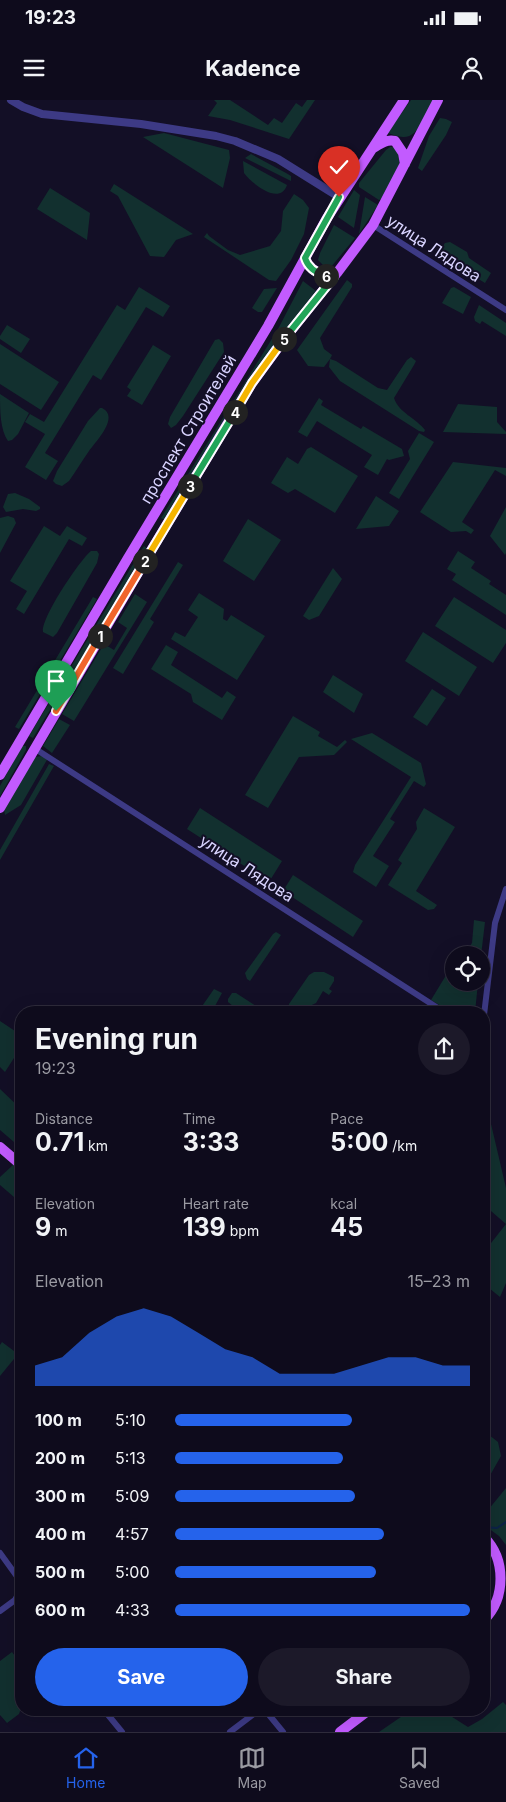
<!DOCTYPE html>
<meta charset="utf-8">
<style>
body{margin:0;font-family:Inter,sans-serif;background:#1c1929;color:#f1f3f6;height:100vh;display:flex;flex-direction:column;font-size:19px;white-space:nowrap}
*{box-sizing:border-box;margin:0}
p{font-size:16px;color:#9b9ba3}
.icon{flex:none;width:28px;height:28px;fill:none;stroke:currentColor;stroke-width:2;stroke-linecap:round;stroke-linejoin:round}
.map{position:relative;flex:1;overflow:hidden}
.sheet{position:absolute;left:15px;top:906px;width:475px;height:710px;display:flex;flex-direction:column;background:#0e0b1c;border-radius:20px;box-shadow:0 5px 20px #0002,0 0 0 1px #2e2b3b}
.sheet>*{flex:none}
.controls{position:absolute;left:445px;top:846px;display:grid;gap:10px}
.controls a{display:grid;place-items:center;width:45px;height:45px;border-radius:50%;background:#0e0b1c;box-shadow:0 5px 20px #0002,0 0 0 1px #2e2b3b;font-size:25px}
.pin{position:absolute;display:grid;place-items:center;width:42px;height:42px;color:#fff;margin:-51px -21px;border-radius:50% 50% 50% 0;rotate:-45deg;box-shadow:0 0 5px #0007}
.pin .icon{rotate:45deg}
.km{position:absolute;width:25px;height:25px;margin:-12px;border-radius:50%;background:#222;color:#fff;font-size:14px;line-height:25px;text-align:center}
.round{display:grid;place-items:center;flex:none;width:52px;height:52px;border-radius:26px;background:#1c1929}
.headline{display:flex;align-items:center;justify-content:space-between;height:85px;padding:0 20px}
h1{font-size:28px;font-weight:700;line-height:38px}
.figures{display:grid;grid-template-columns:repeat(3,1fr);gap:8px;height:85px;padding:5px 20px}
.figures div{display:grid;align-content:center}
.figures b{font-size:25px;font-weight:700}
.figures small{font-size:14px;font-weight:400}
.figures p{font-size:14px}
.chart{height:140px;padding:10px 20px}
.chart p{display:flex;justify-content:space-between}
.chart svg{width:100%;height:90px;margin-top:5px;fill:#2563eb;opacity:.7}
.cta{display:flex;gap:10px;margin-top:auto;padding:10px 20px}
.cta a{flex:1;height:58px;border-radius:30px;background:#2563eb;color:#fff;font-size:20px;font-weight:700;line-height:58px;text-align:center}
.cta a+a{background:#1c1929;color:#f1f3f6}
ul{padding:0 20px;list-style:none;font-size:16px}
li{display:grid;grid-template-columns:80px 60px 1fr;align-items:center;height:38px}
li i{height:12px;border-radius:6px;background:#2563eb}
.status{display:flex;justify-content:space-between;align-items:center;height:35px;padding:0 25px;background:#0e0b1c;direction:ltr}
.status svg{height:14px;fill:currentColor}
header{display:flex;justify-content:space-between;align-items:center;height:65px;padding:0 20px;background:#0e0b1c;font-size:22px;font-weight:700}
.tabs{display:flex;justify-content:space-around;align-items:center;height:70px;border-top:1px solid #2e2b3b;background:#0e0b1c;font-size:14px;color:#9b9ba3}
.tabs a{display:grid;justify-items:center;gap:2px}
.tabs .on{color:#2563eb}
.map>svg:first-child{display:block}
</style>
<div class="status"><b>19:23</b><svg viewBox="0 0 49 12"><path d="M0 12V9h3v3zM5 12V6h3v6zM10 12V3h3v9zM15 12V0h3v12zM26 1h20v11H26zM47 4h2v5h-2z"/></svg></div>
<header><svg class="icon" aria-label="menu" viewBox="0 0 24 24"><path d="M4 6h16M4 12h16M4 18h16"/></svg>Kadence<svg class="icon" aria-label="person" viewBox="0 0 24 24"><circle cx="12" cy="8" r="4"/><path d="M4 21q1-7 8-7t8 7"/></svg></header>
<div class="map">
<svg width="506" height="1632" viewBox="0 0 506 1632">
<rect width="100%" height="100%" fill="#130f26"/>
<path fill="#12302f" d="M214,0H230L268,25L274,18L282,23L296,3L302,7L307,0H315L289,39L230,20L208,16L217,3Z
M411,0H434C428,11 419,38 403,37C398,37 392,34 387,33Z
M440,18L446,19L452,22L446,35L422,71L418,68L429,36Z
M164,33L229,50L230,58L223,88L143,37Z
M390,47H397L400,65L385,97L379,100L359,87V83L386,50Z
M251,54L286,73L291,76V81L245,58Z
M243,61L287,85C280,106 252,84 244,73Z
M114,84L193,134L176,140L164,157L150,156L118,96L110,91Z
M50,88L90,113L87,140L37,109Z
M354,90L360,95L354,128L338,117Z
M294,94L303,100L309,108L304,134L291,160L276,181L269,180L204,137L207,133L209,136L228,150L240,155L270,146L281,131L283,111Z
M365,97L378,105L359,134Z
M334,125L355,138L331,167H325L318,160L320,153Z
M450,142L467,152L469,158L491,173L485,183L462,169L459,172L440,159L437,155L445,143Z
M347,180L352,184V187L320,238L324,249L332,255L330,259L336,261L378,288L387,290L407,260L411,257L416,261L414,265L394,298C399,313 416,318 425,330L424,332L419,331L340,281L329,267L330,259L324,267L308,266L297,250Z
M303,181L316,191L260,266L165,420L161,418L278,229Z
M139,187L170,206L163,217L146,207L101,280L93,275L45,353L58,361L46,380L25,367L45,334L25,322L30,314L44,322L117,205L125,210Z
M454,187L471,197L463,214L442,203L451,188Z
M277,188L262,212H258L252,208L264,189Z
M479,205L506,223V236L482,221L480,224L475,221L474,217Z
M7,225L30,239L21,253L0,239V236Z
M219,239L223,243L224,252L183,316L176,325L171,328L168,324L170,317L215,240Z
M0,244L59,282L41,310L0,284Z
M153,245L171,256L142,305L127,296L131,290L127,287Z
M0,294L29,313L18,334L12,340L8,341C0,330 0,310 0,294Z
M319,298L323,301L321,305L361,329L363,326L402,349L404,356L389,360L387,359L378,375L364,367L372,355L317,321L307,337L298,332Z
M458,304L497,307V322L506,332V334L443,332Z
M100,308H102C120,317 96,341 89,351C82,361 76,371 69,381L62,386L56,384L53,381L57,371L88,321Z
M419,333L434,342L399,399L389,393L410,359L408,351Z
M311,347L358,376L335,413L295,389L288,393L271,383L287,357L298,364L307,349Z
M453,362L506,368V376L495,370L462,422L474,430L471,434L466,431L451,432L420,412Z
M15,393L29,399L40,407V409L36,411L23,409L6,412L3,407L8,394Z
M376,396L399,411L389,426L356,429Z
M506,407V453L505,455L490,436Z
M8,416L14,418L16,423L0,453V418Z
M248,419L281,440L254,481L223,461Z
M44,426L60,436L67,426L87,438L82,446L69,439L24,514L16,509L27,491L10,481Z
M144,446L148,449L33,638L29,636Z
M91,451H97L99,454L97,463L57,533L53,537L43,532C41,518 79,461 91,451Z
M458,451L475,462L471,468L491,481L489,484L506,495V515L452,480L456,474L447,469Z
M178,462L183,465L150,519L154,522L123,574L113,568Z
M333,468L342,479L319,516L309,520L303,516Z
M199,493L224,509L223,519L227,521L231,515L265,536L237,580L171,539L175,532L185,537L198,517L188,510Z
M135,494L147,502L74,621L62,614L104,544L114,550L127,528L118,522Z
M93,497L97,499L19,629L15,627Z
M454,497L506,530V543L493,563L435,526Z
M423,532L477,567L459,596L405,561Z
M166,545L178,552L171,565L222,598L227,591L236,597L222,620L193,602L191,594L151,569Z
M333,575L363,594L354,613L323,592Z
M432,589L446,598L427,626L413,617Z
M293,616L320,632L318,636L337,647L345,640L347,642L334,655L299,657L268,708L245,695Z
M59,619L70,625L52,653L43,646Z
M372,633L421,663L426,684L424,687L414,681L390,719L395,722L373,756L389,766L376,787L353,772L355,765L411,677L351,639Z
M22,646H26V650L0,696V686Z
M42,656L48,658L21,705L5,715L4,709L35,657Z
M49,664L54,666L0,760V750Z
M200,708L282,761L269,782L187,729Z
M424,708L455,727L416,791L437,805L434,809L428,810L388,785L402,763L398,760L417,729L416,722Z
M293,775L363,821L353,837L283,791Z
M474,820L485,822L481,856L464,855L472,843Z
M276,832L281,835L250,881L247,879L245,873L273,834Z
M314,872H324L334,877V881L329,889L332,891L329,895L323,891L316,903L297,912L289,907V904L309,875Z
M448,872L452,874L454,872V882L478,883L475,912H451L431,900Z
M214,889L222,893L215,906L218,909L215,912H198Z
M232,893H236L262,910L263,912H245L240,909L239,911L228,902V899Z
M0,921L21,935V947L5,972L0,967Z
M0,989L21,1009V1048L0,1030Z
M484,994L506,1088V1183L500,1197L484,1184V1152L506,1124L484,1105Z
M13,1065L21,1069V1103L0,1085V1077Z
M2,1242L18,1254L0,1276V1245Z
M484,1331L498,1342L501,1356L484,1386Z
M506,1388V1445L499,1436L484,1425V1415Z
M12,1552L21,1564V1608L19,1614L7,1623L0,1615V1561Z
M503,1602L506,1605V1632H379L411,1610H444L449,1615L468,1627L482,1619Z"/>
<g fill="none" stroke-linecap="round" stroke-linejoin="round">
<path stroke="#0c2248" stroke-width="2" d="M484,1427L497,1428L506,1422"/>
<path stroke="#3d3a85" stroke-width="6" d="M373,125L506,210
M34,648L444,912
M484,915L495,823L506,789
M0,1453L21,1482
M15,1500L21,1507
M0,1511L15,1500L21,1489
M104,1610L122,1632
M265,1610L283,1632
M230,1632L259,1610"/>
<path stroke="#3d3a85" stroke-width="8" d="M11,0L23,7L42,14L141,24L216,36L235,41L278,59L339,97"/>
<path stroke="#c25bff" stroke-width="10" d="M372,49C380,44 386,39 395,41L403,53L405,64
M305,158C309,171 321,174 334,177
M0,675L128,458L268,226L327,118L404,0
M0,708L152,449L252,283L285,238L337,173L373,125L438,0
M0,1047L21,1065
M484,1437C506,1459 506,1498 484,1520
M340,1632L369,1610"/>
</g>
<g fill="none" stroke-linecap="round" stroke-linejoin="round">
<defs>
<path id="split-1" d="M56,611L100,536"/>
<path id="split-2" d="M100,536L145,461"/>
<path id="split-3" d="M145,461L190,386"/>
<path id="split-4" d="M190,386L235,312"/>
<path id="split-5" d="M235,312L252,283L284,239"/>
<path id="split-6" d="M284,239L334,177L326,176"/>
<path id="split-7" d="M326,176C316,173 308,168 305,158L339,97"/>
</defs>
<use href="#split-1" stroke="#fff" stroke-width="10"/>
<use href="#split-2" stroke="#fff" stroke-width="10"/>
<use href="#split-3" stroke="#fff" stroke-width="10"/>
<use href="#split-4" stroke="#fff" stroke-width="10"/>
<use href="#split-5" stroke="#fff" stroke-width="10"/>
<use href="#split-6" stroke="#fff" stroke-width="10"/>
<use href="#split-7" stroke="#fff" stroke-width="10"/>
<use href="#split-1" stroke="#f0652b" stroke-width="6"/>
<use href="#split-2" stroke="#f0652b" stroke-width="6"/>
<use href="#split-3" stroke="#f5b400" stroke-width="6"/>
<use href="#split-4" stroke="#22a559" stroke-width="6"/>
<use href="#split-5" stroke="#f5b400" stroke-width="6"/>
<use href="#split-6" stroke="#22a559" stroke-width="6"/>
<use href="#split-7" stroke="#22a559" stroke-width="6"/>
</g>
<g text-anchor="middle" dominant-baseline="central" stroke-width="4" stroke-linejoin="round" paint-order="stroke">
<g font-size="16" fill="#d9d4ff" stroke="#130f26">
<text transform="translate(434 148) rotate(33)">улица Лядова</text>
<text transform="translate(188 329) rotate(-59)">проспект Строителей</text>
<text transform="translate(247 768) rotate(33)">улица Лядова</text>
</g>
</g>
</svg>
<div class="controls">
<a><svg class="icon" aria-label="locate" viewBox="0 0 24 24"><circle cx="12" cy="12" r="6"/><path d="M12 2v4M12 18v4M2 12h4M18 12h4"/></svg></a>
</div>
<div class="pin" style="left:56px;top:611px;background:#1e9e55"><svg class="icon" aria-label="arrive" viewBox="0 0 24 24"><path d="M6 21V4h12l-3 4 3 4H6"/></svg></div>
<div class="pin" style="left:339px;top:97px;background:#d93025"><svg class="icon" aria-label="check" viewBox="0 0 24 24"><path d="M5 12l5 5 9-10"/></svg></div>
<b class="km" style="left:100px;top:536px">1</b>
<b class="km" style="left:145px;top:461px">2</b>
<b class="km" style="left:190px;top:386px">3</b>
<b class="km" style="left:235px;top:312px">4</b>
<b class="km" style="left:284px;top:239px">5</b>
<b class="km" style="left:326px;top:176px">6</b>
<section class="sheet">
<div class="headline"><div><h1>Evening run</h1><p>19:23</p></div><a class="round"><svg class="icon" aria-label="share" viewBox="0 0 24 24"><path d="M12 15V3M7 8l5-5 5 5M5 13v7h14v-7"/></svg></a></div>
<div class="figures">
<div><p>Distance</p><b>0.71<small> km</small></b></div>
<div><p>Time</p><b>3:33</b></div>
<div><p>Pace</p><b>5:00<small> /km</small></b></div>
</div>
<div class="figures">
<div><p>Elevation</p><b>9<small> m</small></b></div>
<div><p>Heart rate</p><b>139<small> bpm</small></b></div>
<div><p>kcal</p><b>45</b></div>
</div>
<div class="chart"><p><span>Elevation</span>15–23 m</p>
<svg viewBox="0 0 160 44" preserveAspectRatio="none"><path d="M0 44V34L10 30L20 18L30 10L40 6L50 10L60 18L70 26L80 30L90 38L100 38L110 38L120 34L130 30L140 30L150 34L160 34V44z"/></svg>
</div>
<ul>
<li><b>100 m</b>5:10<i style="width:60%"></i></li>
<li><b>200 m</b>5:13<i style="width:57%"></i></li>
<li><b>300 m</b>5:09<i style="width:61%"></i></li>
<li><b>400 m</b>4:57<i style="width:71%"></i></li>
<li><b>500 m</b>5:00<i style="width:68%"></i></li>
<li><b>600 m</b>4:33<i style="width:100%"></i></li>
</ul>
<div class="cta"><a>Save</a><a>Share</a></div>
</section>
</div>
<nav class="tabs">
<a class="on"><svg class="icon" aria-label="home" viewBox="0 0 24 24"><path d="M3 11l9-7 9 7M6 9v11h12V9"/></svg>Home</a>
<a><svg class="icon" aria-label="map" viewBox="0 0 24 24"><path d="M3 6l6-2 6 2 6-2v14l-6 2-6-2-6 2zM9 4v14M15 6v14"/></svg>Map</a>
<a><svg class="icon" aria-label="saved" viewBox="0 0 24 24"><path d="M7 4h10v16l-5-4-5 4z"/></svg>Saved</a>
</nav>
